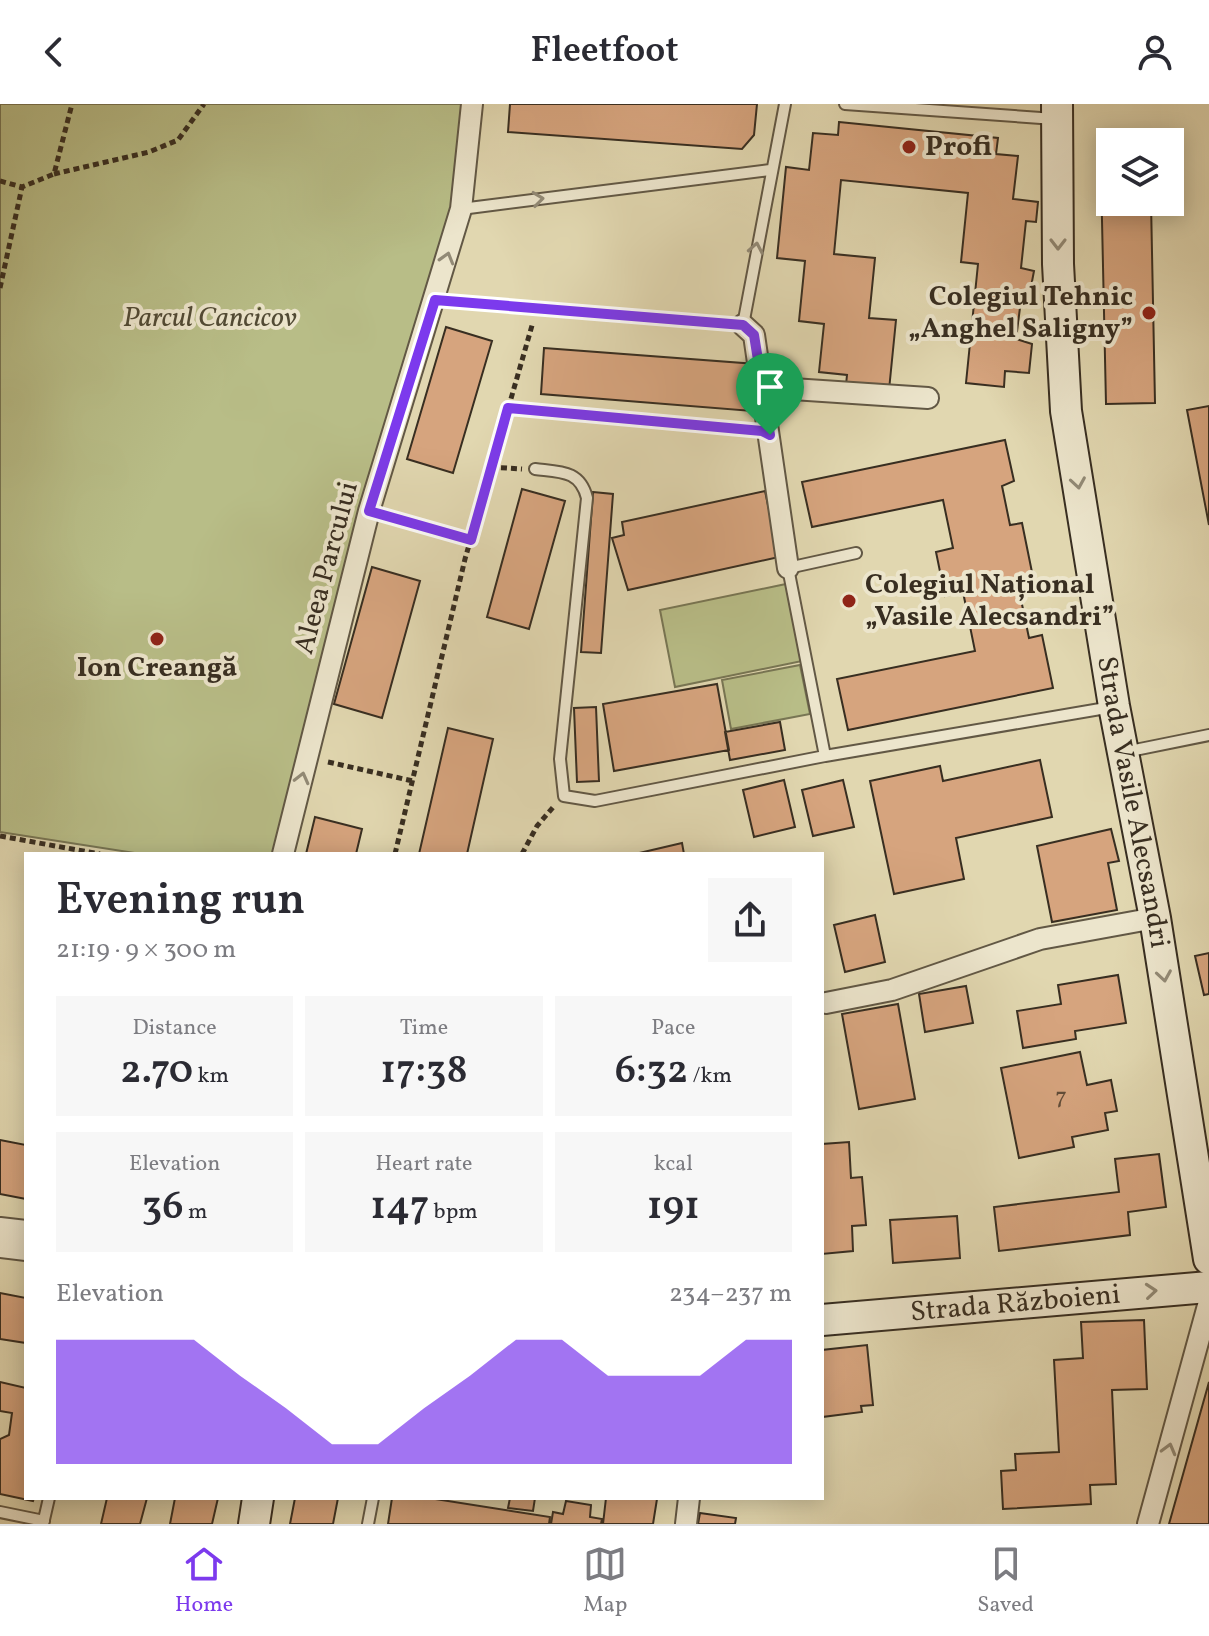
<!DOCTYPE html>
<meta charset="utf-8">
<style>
body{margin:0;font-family:Vollkorn,serif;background:#f7f7f7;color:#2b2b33;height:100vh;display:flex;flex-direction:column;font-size:30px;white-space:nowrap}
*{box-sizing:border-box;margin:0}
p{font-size:26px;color:#7c7c81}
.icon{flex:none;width:44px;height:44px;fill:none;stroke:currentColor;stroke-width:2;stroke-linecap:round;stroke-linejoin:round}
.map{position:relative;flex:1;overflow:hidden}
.sheet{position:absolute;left:24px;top:748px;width:800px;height:648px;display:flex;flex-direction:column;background:#fff;border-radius:0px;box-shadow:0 4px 20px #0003}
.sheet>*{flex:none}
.fabs{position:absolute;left:1096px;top:24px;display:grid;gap:16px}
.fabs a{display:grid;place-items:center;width:88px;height:88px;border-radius:0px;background:#fff;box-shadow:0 4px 20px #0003;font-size:40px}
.pin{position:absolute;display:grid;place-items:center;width:68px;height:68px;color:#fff;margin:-82px -34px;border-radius:50% 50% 50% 0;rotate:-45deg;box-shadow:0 0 8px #0007}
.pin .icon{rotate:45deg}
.round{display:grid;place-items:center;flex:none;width:84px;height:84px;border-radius:0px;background:#f7f7f7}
.headline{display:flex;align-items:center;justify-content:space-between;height:136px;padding:0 32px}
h1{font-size:44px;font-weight:600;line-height:60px}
.stats{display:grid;grid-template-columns:repeat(3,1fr);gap:12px;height:136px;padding:8px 32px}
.stats div{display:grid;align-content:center;border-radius:0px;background:#f7f7f7;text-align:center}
.stats b{font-size:40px;font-weight:600}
.stats small{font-size:22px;font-weight:400}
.stats p{font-size:22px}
.chart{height:224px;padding:16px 32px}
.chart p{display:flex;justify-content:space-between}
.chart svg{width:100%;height:144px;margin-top:8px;fill:#7c3aed;opacity:.7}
header{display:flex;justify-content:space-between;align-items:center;height:104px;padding:0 32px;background:#fff;font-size:36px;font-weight:600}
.dock{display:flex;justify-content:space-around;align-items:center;height:112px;border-top:2px solid #e1e1e2;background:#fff;font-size:22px;color:#7c7c81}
.dock a{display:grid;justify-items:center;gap:4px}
.dock .selected{color:#7c3aed}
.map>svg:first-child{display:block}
</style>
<header><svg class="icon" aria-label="back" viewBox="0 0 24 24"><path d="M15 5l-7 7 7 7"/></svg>Fleetfoot<svg class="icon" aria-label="person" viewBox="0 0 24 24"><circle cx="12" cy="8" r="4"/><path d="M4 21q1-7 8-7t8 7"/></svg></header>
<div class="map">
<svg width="1209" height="1420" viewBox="0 0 1209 1420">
<rect width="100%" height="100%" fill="#e1d7b0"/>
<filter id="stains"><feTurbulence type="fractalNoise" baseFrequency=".0025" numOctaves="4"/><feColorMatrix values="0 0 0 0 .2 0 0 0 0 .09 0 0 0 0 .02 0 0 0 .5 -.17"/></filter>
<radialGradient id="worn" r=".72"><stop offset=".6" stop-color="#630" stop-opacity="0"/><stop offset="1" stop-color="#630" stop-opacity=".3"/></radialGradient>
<path fill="#b8bd87" stroke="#787654" stroke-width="2" d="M0,0H472L461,105L284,750H141L0,728Z
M786,480L802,557L675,583L660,506Z
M800,561L810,610L731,625L722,576Z"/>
<path fill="#d6a47e" stroke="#382e21" stroke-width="2" d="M510,0H757L754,31L742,45L508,28Z
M839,18L998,34L996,50L1018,52L1013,95L1038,98L1036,118L1026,117L1021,164L1034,167L1030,188H1022L1016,235L1032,240L1029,269L1005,267L1004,283L966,279L978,160L961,158L968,89L841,76L834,150L875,154L869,214L896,216L889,286L846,281L847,271L819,268L824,220L799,217L805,157L777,154L786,63L809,66L813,29L838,31Z
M1101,70H1110V98H1151L1155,299L1106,300Z
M446,223L492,237L453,369L407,355Z
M544,244L756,260L752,307L541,290Z
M1209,302V421L1187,306Z
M1005,336L1014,377L1002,382L1010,421L1022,419L1035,483L1019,486L1029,534L1042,531L1053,584L848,626L837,575L975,547L963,488L945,492L936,448L953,444L943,396L812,423L802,378Z
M522,385L565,397L529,525L487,513Z
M765,387L779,453L628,486L612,434L624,431L622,418Z
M593,388L613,390L601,549L581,548Z
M372,463L420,477L382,614L334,600Z
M717,580L729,646L614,667L603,600Z
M596,603L599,677L577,678L574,604Z
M780,618L785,646L730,656L725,628Z
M448,624L493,635L467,750H419Z
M1040,656L1052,713L956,734L964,775L894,790L870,677L940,662L943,677Z
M784,676L795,723L754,733L743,686Z
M843,676L854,723L813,732L802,686Z
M315,713L362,725L356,750H306Z
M1111,725L1119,757L1108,759L1117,806L1052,818L1037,742Z
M682,739L684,750H635Z
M875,811L885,858L845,868L834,821Z
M1209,849V890L1204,891L1195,852Z
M1118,871L1126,919L1075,927L1076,935L1023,944L1017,907L1061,900L1058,881Z
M966,882L973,919L925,928L919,890Z
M898,900L915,995L859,1005L842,910Z
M1080,948L1087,981L1111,976L1117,1007L1105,1009L1108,1026L1072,1033L1074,1043L1019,1054L1001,964Z
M0,1036L26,1041V1095L0,1090Z
M849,1038L851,1074L862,1073L866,1121L852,1122L853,1147L822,1150V1040Z
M1159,1050L1166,1103L1128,1108L1130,1131L999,1147L994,1103L1119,1088L1115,1055Z
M957,1112L960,1154L893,1159L890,1116Z
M0,1189L26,1194V1239L0,1235Z
M1144,1216L1147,1285L1112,1286L1116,1380L1090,1381L1091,1400L1003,1405L1001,1367L1016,1366L1015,1350L1059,1348L1054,1256L1083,1254L1081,1218Z
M867,1241L873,1301L861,1302L862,1308L822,1313V1246Z
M0,1278L26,1284V1394H34L33,1397L0,1390V1335L9,1331L12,1309L0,1307Z
M1209,1278V1420H1169Z
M107,1394H147L140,1420H101Z
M175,1394H218L212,1420H170Z
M295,1394H338L333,1420H290Z
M392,1394H429L550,1413L549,1420H388Z
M510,1394H535L533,1407L508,1404Z
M606,1394L657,1395L653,1420H603Z
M566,1397L591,1401L590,1413L602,1415L601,1420H551L553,1408L563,1410Z
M700,1409L736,1414L735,1420H698Z"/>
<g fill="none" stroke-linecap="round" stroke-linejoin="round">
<defs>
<path id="lane" d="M845,0L1055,15
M461,105L770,66
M435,196L743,221L785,0
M535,365C560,368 580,366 587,394L560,655L564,692L595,697L825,652L1112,603
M1125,648L1209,631
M825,652L788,464L856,449
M0,1408L44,1417
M43,1420L49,1394
M368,1420L373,1394"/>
<path id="street" d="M743,221L754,231L788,464
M762,283L928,294
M283,750L369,407L461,105L472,0
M826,899L892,886L1040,835L1155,814
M0,1124L26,1127
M0,1143L26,1146
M686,1420L689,1394
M1148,1420L1209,1198"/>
<g id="secondary">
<path id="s1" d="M1057,0L1058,160L1066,307L1114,602L1155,814L1209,1155"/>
<path id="s2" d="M822,1216L1209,1183"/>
<path d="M254,1420L258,1394"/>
</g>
</defs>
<use href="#lane" stroke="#625845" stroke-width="14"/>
<use href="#street" stroke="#625845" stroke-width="24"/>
<use href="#secondary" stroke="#382e21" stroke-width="34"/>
<path stroke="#382e21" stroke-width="5" stroke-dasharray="6 4" stroke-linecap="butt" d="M54,70L149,48L178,36L204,0
M0,77L22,83L54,70L72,0
M0,184L22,83
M508,304L746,325
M491,363L522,365
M387,412L471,436
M328,658L413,677
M0,732L100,750
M395,750L465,455L533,218
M522,750L537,722L555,701"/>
<use href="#lane" stroke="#ece5cc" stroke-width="10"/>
<use href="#street" stroke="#ece5cc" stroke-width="20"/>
<use href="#secondary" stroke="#ece5cc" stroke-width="30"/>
</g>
<defs><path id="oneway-chevron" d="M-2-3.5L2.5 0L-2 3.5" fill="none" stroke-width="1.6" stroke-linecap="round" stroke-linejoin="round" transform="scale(2)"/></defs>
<g stroke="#928a76">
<use href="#oneway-chevron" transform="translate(538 95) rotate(-7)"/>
<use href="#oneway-chevron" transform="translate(1058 140) rotate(90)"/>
<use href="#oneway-chevron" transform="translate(756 144) rotate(-80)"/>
<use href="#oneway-chevron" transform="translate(447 154) rotate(-74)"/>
<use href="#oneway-chevron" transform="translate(1078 379) rotate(81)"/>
<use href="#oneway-chevron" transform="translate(302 674) rotate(-76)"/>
<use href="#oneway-chevron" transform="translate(1164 872) rotate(81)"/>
<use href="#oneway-chevron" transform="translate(1151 1187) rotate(-5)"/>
<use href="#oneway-chevron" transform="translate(1169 1345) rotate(-75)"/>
</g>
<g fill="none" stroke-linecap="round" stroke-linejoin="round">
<defs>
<path id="route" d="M435,196L743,221L754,231L770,331L762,327L508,304L471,436L369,407Z"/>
</defs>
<use href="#route" stroke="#fff" stroke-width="16"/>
<use href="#route" stroke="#7c3aed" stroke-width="10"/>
</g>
<g fill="#8f2418" stroke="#ece5cc" stroke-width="3">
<circle cx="909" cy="43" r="8"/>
<circle cx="1149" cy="209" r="8"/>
<circle cx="849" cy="497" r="8"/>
<circle cx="157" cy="535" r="8"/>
</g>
<g text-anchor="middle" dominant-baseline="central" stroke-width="8" stroke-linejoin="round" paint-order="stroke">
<g font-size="24" fill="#604c38">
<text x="1061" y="994">7</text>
</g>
<g font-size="28" font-weight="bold" fill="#382e21" stroke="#ece5cc" text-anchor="start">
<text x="925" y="43">Profi</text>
<text x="1133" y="193" text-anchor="end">Colegiul Tehnic<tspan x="1133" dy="32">„Anghel Saligny”</tspan></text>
<text x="865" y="481">Colegiul Național<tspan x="865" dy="32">„Vasile Alecsandri”</tspan></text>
<text x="157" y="564" text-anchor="middle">Ion Creangă</text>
</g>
<g font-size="28" font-style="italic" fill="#524b35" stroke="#ece5cc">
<text x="210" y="214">Parcul Cancicov</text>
</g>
<g font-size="28" fill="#382e21" stroke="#ece5cc">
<text transform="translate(327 464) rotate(-75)">Aleea Parcului</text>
<text stroke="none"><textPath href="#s1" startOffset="704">Strada Vasile Alecsandri</textPath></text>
<text stroke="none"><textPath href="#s2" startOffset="194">Strada Războieni</textPath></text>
</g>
</g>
<rect width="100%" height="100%" filter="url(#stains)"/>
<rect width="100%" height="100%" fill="url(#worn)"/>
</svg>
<div class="fabs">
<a><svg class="icon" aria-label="layers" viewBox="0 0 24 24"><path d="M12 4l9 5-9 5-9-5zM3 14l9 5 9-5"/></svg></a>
</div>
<div class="pin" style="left:770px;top:331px;background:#1e9e55"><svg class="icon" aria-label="arrive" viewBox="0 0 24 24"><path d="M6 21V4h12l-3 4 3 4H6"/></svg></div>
<section class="sheet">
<div class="headline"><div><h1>Evening run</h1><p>21:19 · 9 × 300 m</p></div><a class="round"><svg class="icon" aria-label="share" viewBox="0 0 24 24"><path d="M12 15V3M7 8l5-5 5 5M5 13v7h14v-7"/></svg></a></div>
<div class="stats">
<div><p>Distance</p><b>2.70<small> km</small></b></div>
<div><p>Time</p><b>17:38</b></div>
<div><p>Pace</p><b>6:32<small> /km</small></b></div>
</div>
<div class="stats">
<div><p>Elevation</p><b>36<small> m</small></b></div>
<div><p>Heart rate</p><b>147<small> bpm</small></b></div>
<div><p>kcal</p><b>191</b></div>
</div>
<div class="chart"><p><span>Elevation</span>234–237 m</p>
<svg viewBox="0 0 160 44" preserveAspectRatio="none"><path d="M0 44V6L10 6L20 6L30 6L40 17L50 27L60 38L70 38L80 27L90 17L100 6L110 6L120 17L130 17L140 17L150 6L160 6V44z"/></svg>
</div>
</section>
</div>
<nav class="dock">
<a class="selected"><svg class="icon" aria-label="home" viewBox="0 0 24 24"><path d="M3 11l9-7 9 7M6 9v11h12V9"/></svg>Home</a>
<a><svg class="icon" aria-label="map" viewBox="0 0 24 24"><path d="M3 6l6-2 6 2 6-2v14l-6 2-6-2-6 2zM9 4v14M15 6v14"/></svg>Map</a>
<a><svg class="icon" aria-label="saved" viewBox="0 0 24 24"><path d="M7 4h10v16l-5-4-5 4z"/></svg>Saved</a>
</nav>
